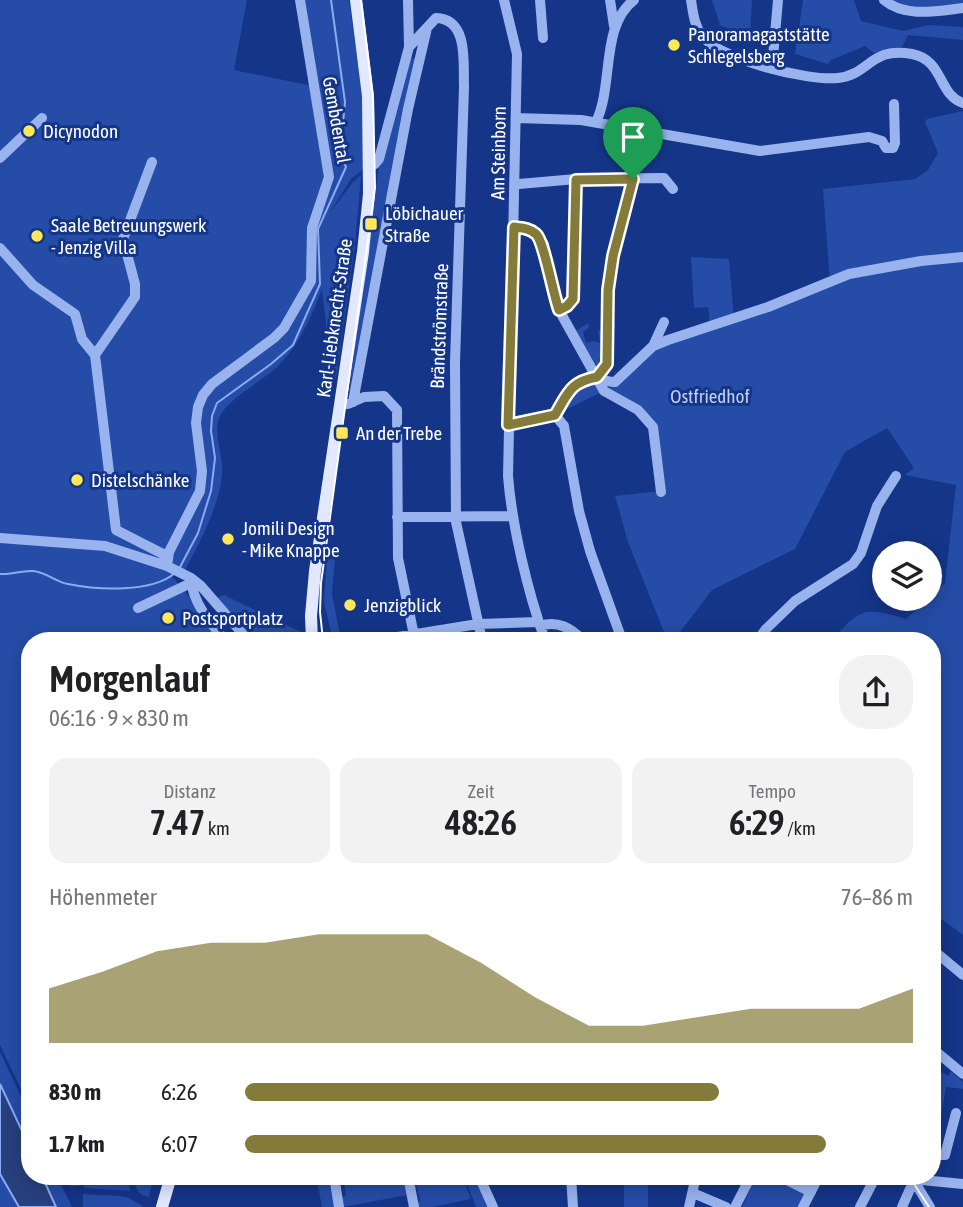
<!DOCTYPE html>
<html lang="de">
<meta charset="utf-8">
<style>
body{margin:0;font-family:"Asap Condensed",sans-serif;background:#f2f2f2;color:#202124;height:100vh;display:flex;flex-direction:column;font-size:26px;white-space:nowrap}
*{box-sizing:border-box;margin:0}
p{font-size:23px;color:#757577}
.icon{flex:none;width:38px;height:38px;fill:none;stroke:currentColor;stroke-width:2;stroke-linecap:round;stroke-linejoin:round}
.map{position:relative;flex:1;overflow:hidden}
.sheet{position:absolute;left:21px;top:632px;width:920px;height:553px;display:flex;flex-direction:column;background:#fff;border-radius:28px;box-shadow:0 4px 18px #0003}
.sheet>*{flex:none}
.controls{position:absolute;left:872px;top:541px;display:grid;gap:14px}
.controls a{display:grid;place-items:center;width:70px;height:70px;border-radius:50%;background:#fff;box-shadow:0 4px 18px #0003;font-size:35px}
.pin{position:absolute;display:grid;place-items:center;width:60px;height:60px;color:#fff;margin:-72px -30px;border-radius:50% 50% 50% 0;rotate:-45deg;box-shadow:0 0 7px #0007}
.pin .icon{rotate:45deg}
.round{display:grid;place-items:center;flex:none;width:74px;height:74px;border-radius:28px;background:#f2f2f2}
.overview{display:flex;align-items:center;justify-content:space-between;height:119px;padding:0 28px}
h1{font-size:38px;font-weight:600;line-height:52px}
.stats{display:grid;grid-template-columns:repeat(3,1fr);gap:10px;height:119px;padding:7px 28px}
.stats div{display:grid;align-content:center;border-radius:18px;background:#f2f2f2;text-align:center}
.stats b{font-size:35px;font-weight:600}
.stats small{font-size:19px;font-weight:400}
.stats p{font-size:19px}
.chart{height:196px;padding:14px 28px}
.chart p{display:flex;justify-content:space-between}
.chart svg{width:100%;height:126px;margin-top:7px;fill:#847b3b;opacity:.7}
ul{padding:0 28px;list-style:none;font-size:23px}
li{display:grid;grid-template-columns:112px 84px 1fr;align-items:center;height:52px}
li i{height:18px;border-radius:9px;background:#847b3b}
.map>svg:first-child{display:block}
</style>
<div class="map">
<svg width="963" height="1207" viewBox="0 0 963 1207">
<rect width="100%" height="100%" fill="#143588"/>
<path fill="#254ca7" d="M0,0H247L234,70L313,86L300,0H349L362,93L365,168L351,179L329,214L353,182L361,175L355,245L336,379L327,377L326,323L322,289C311,318 299,346 277,367C261,382 229,398 220,416C212,432 224,456 222,474C219,509 199,543 183,574L175,569L172,577C191,595 203,620 220,640H30V1108L0,1045Z
M712,0H752L750,38L720,25Z
M803,0H854L861,21L903,31L929,25L963,27V40L908,35L902,47L874,53L865,46L831,60L828,64L795,54Z
M889,0H963V6L907,9Z
M417,58L351,396L349,395L351,373L380,159L408,59Z
M963,111V935L933,913V640H833C859,607 868,607 906,619L945,583L956,485L905,475L914,468L887,428L845,452L795,549L712,590L680,632H664L628,542L615,496L661,491L653,427L638,410L604,391L555,415L571,387L597,377L571,334L588,323L589,328L583,332L586,343L594,341L600,343L598,330L607,331V364L597,377L607,383L653,346L710,324L708,307L694,308L691,257L729,259L734,318L830,282L823,189L915,179L928,170L938,153L925,122L927,119Z
M327,557L335,558L332,594L341,640H333L324,602Z
M224,595L301,632L302,640H253L217,598Z
M0,1052L30,1115V1148L0,1084Z
M951,1071L963,1082V1089L946,1087L940,1122L933,1125V1083L936,1074L940,1076L942,1072L948,1076Z
M0,1174L19,1207H0Z
M42,1176H57L72,1207H56Z
M61,1176H127L130,1191L85,1188L82,1183H79L78,1186H70Z
M134,1176H154L149,1197C137,1195 135,1187 134,1176Z
M316,1176H330L335,1207H322Z
M343,1176H403L407,1195L343,1207L341,1197L346,1196Z
M430,1176H462L471,1199L432,1207H416L415,1202L420,1201L415,1179Z
M756,1176H772L802,1190L805,1198L801,1207H742Z
M477,1180L489,1207H476L467,1184Z
M624,1184H648V1207H624Z
M83,1194L121,1196L129,1198L144,1207H83Z"/>
<path fill="#27407e" stroke="#8babf3" stroke-width="2" d="M0,1084L30,1148V1176H42L56,1207H19L0,1174Z"/>
<g fill="none" stroke-linecap="round" stroke-linejoin="round">
<path stroke="#8babf3" stroke-width="2" d="M179,569L198,533L211,491L215,458L211,431L212,416L217,403L271,364L293,345L320,284L318,229L346,167L340,154L345,102L331,0
M0,574C11,575 22,570 33,571C46,572 56,582 68,584C98,590 152,593 175,573"/>
<path stroke="#99b3ef" stroke-width="10" d="M504,0L517,54L508,476C512,526 528,593 545,640
M540,0L543,38
M610,0L614,26
M691,0C693,12 694,25 702,36C721,60 807,81 838,78C869,75 871,46 912,54C944,60 938,95 963,103
M884,0C905,18 937,11 963,8
M409,47L436,18C469,19 463,63 464,87L455,362L456,522L482,640
M772,69L778,0
M516,118L581,120L760,151L869,137L882,141L886,148H893L895,143L894,104
M596,122C614,85 600,26 634,0
M0,158L42,118
M370,165L375,164L379,159L409,47L408,0
M519,184L576,179L664,178L673,189
M514,227L526,228L537,234L544,244L552,291L559,310L604,391L638,410L653,427L661,492
M0,248L33,285L75,314L82,339L95,355L116,530L163,554L167,565
M559,310L567,306L573,299L576,179
M653,346L664,322
M95,355L135,297V284L123,239L152,162
M597,377L607,364L608,290L613,256L633,179
M353,402L408,109L427,28
M348,404L364,397L384,396L397,410L398,558L415,640
M555,415L564,426L579,511L590,551L622,640
M508,425L555,415C564,398 572,378 594,377C602,377 606,383 615,382L653,346L668,340L768,307L849,274L921,261L963,257
M397,517L513,516
M0,538L105,546L167,566L191,578L201,586L248,640
M167,566L169,552L200,491L202,471L196,423L198,407L203,395L212,384L274,338L284,328L311,281L312,228L329,177L300,0
M191,578C192,602 210,623 225,640
M138,608L191,583
M540,626C558,620 570,628 583,640
M379,640L478,624L538,622
M758,640L766,629L795,601L853,564L861,553L877,506L896,476
M933,950L963,975
M933,1049L963,1074
M933,1157V1155H945L956,1113
M334,1176L339,1207
M408,1176L414,1207
M479,1176L493,1207
M571,1176L573,1207
M779,1176L811,1192
M911,1176L930,1207
M693,1193L726,1207
M689,1207L696,1176
M735,1207L751,1176
M803,1207L819,1176
M860,1207L876,1176
M902,1207L910,1189L922,1180L963,1184"/>
<path stroke="#e1e8ff" stroke-width="12" d="M312,640L311,616L315,571L363,252L369,194L368,96L356,0
M162,1207L171,1176"/>
<path stroke="#fff" stroke-width="2" d="M323,640L320,612L321,583L375,188L373,98L361,0
M909,1176L929,1207"/>
</g>
<g fill="none" stroke-linecap="round" stroke-linejoin="round">
<defs>
<path id="route" d="M633,179L613,256L608,290L607,364L597,377C570,382 568,393 555,415L508,425L514,227C522,228 529,228 536,234C544,241 553,294 559,310L567,306L573,299L576,180Z"/>
</defs>
<use href="#route" stroke="#fff" stroke-width="14"/>
<use href="#route" stroke="#847b3b" stroke-width="9"/>
</g>
<g fill="#ffe857" stroke="#143588" stroke-width="2.5">
<circle cx="674" cy="45" r="7"/>
<circle cx="29" cy="131" r="7"/>
<rect x="364" y="217" width="14" height="14" rx="3.5"/>
<circle cx="37" cy="236" r="7"/>
<rect x="335" y="426" width="14" height="14" rx="3.5"/>
<circle cx="77" cy="480" r="7"/>
<circle cx="228" cy="539" r="7"/>
<circle cx="350" cy="605" r="7"/>
<circle cx="168" cy="618" r="7"/>
</g>
<g text-anchor="middle" dominant-baseline="central" stroke-width="6" stroke-linejoin="round" paint-order="stroke">
<g font-size="19" fill="#fff" stroke="#143588" text-anchor="start">
<text x="688" y="34">Panoramagaststätte<tspan x="688" dy="22">Schlegelsberg</tspan></text>
<text x="43" y="131">Dicynodon</text>
<text x="385" y="213">Löbichauer<tspan x="385" dy="22">Straße</tspan></text>
<text x="51" y="225">Saale Betreuungswerk<tspan x="51" dy="22">- Jenzig Villa</tspan></text>
<text x="356" y="433">An der Trebe</text>
<text x="91" y="480">Distelschänke</text>
<text x="242" y="528">Jomili Design<tspan x="242" dy="22">- Mike Knappe</tspan></text>
<text x="364" y="605">Jenzigblick</text>
<text x="182" y="618">Postsportplatz</text>
</g>
<g font-size="19" fill="#fff" stroke="#143588">
<text transform="translate(337 120) rotate(80)">Gembdental</text>
<text transform="translate(498 153) rotate(-89)">Am Steinborn</text>
<text transform="translate(334 318) rotate(-82)">Karl-Liebknecht-Straße</text>
<text transform="translate(439 326) rotate(-88)">Brändströmstraße</text>
</g>
<g font-size="19" fill="#bfd1fb" stroke="#143588">
<text x="710" y="396">Ostfriedhof</text>
</g>
</g>
</svg>
<div class="controls">
<a><svg class="icon" aria-label="layers" viewBox="0 0 24 24"><path d="M12 4l9 5-9 5-9-5zM3 14l9 5 9-5"/></svg></a>
</div>
<div class="pin" style="left:633px;top:179px;background:#1e9e55"><svg class="icon" aria-label="arrive" viewBox="0 0 24 24"><path d="M6 21V4h12l-3 4 3 4H6"/></svg></div>
<section class="sheet">
<div class="overview"><div><h1>Morgenlauf</h1><p>06:16 · 9 × 830 m</p></div><a class="round"><svg class="icon" aria-label="share" viewBox="0 0 24 24"><path d="M12 15V3M7 8l5-5 5 5M5 13v7h14v-7"/></svg></a></div>
<div class="stats">
<div><p>Distanz</p><b>7.47<small> km</small></b></div>
<div><p>Zeit</p><b>48:26</b></div>
<div><p>Tempo</p><b>6:29<small> /km</small></b></div>
</div>
<div class="chart"><p><span>Höhenmeter</span>76–86 m</p>
<svg viewBox="0 0 160 44" preserveAspectRatio="none"><path d="M0 44V25L10 19L20 12L30 9L40 9L50 6L60 6L70 6L80 16L90 28L100 38L110 38L120 35L130 32L140 32L150 32L160 25V44z"/></svg>
</div>
<ul>
<li><b>830 m</b>6:26<i style="width:71%"></i></li>
<li><b>1.7 km</b>6:07<i style="width:87%"></i></li>
</ul>
</section>
</div>
